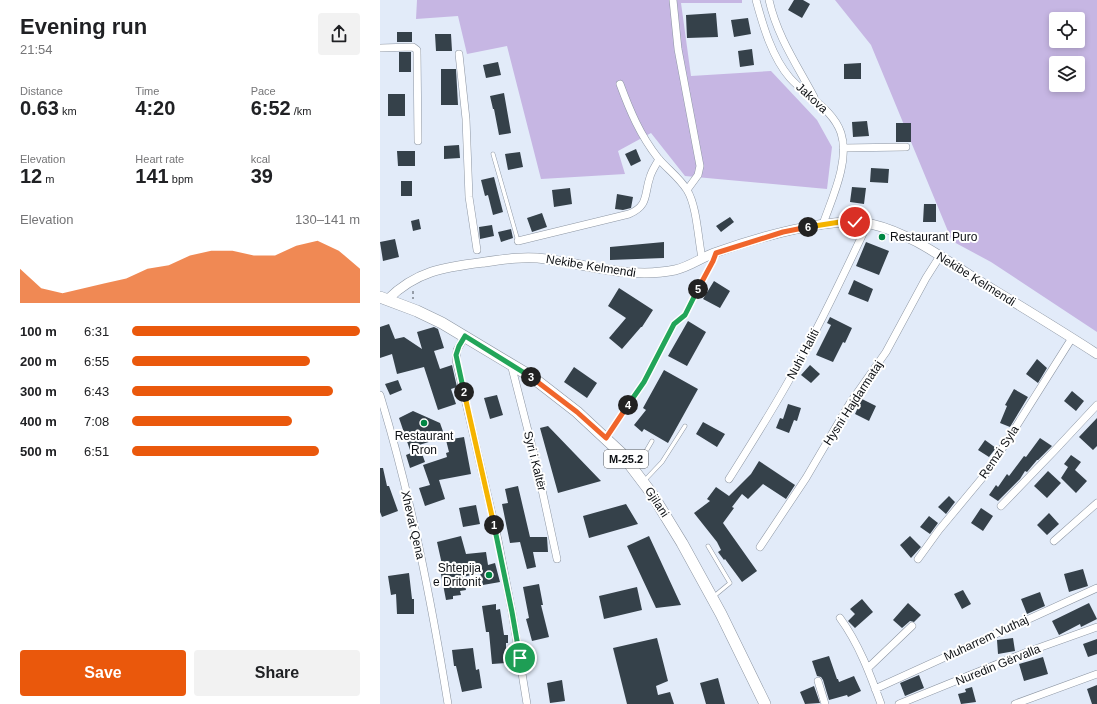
<!DOCTYPE html>
<meta charset="utf-8">
<style>
body{margin:0;font-family:Arial,sans-serif;background:#f2f2f2;color:#202124;height:100vh;display:flex;flex-direction:column;font-size:15px;white-space:nowrap}
*{box-sizing:border-box;margin:0}
p{font-size:13px;color:#757577}
.icon{flex:none;width:22px;height:22px;fill:none;stroke:currentColor;stroke-width:2;stroke-linecap:round;stroke-linejoin:round}
.map{position:relative;flex:1;overflow:hidden}
.drawer{display:flex;flex-direction:column;background:#fff;width:380px}
.drawer>*{flex:none}
.buttons{position:absolute;left:669px;top:12px;display:grid;gap:8px}
.buttons a{display:grid;place-items:center;width:36px;height:36px;border-radius:4px;background:#fff;box-shadow:0 2px 6px #0003;font-size:20px}
.pin{position:absolute;display:grid;place-items:center;width:34px;height:34px;color:#fff;margin:-17px;border:2px solid #fff;border-radius:50%;box-shadow:0 1px 4px #0007}
.km{position:absolute;width:20px;height:20px;margin:-10px;border-radius:50%;background:#222;color:#fff;font-size:11px;line-height:20px;text-align:center}
.round{display:grid;place-items:center;flex:none;width:42px;height:42px;border-radius:4px;background:#f2f2f2}
.headline{display:flex;align-items:center;justify-content:space-between;height:68px;padding:0 20px}
h1{font-size:22px;font-weight:800;line-height:30px}
.metrics{display:grid;grid-template-columns:repeat(3,1fr);gap:6px;height:68px;padding:4px 20px}
.metrics div{display:grid;align-content:center}
.metrics b{font-size:20px;font-weight:800}
.metrics small{font-size:11px;font-weight:400}
.metrics p{font-size:11px}
.chart{height:112px;padding:8px 20px}
.chart p{display:flex;justify-content:space-between}
.chart svg{width:100%;height:72px;margin-top:4px;fill:#ea580c;opacity:.7}
.button{display:flex;gap:8px;margin-top:auto;padding:8px 20px}
.button a{flex:1;height:46px;border-radius:4px;background:#ea580c;color:#fff;font-size:16px;font-weight:800;line-height:46px;text-align:center}
.button a+a{background:#f2f2f2;color:#202124}
ul{padding:0 20px;list-style:none;font-size:13px}
li{display:grid;grid-template-columns:64px 48px 1fr;align-items:center;height:30px}
li i{height:10px;border-radius:5px;background:#ea580c}
main{display:flex;flex:1;min-height:0}
.map>svg:first-child{display:block}
</style>
<main>
<section class="drawer">
<div class="headline"><div><h1>Evening run</h1><p>21:54</p></div><a class="round"><svg class="icon" aria-label="share" viewBox="0 0 24 24"><path d="M12 15V3M7 8l5-5 5 5M5 13v7h14v-7"/></svg></a></div>
<div class="metrics">
<div><p>Distance</p><b>0.63<small> km</small></b></div>
<div><p>Time</p><b>4:20</b></div>
<div><p>Pace</p><b>6:52<small> /km</small></b></div>
</div>
<div class="metrics">
<div><p>Elevation</p><b>12<small> m</small></b></div>
<div><p>Heart rate</p><b>141<small> bpm</small></b></div>
<div><p>kcal</p><b>39</b></div>
</div>
<div class="chart"><p><span>Elevation</span>130–141 m</p>
<svg viewBox="0 0 160 44" preserveAspectRatio="none"><path d="M0 44V23L10 35L20 38L30 35L40 32L50 29L60 23L70 21L80 15L90 12L100 12L110 15L120 15L130 9L140 6L150 12L160 23V44z"/></svg>
</div>
<ul>
<li><b>100 m</b>6:31<i style="width:100%"></i></li>
<li><b>200 m</b>6:55<i style="width:78%"></i></li>
<li><b>300 m</b>6:43<i style="width:88%"></i></li>
<li><b>400 m</b>7:08<i style="width:70%"></i></li>
<li><b>500 m</b>6:51<i style="width:82%"></i></li>
</ul>
<div class="button"><a>Save</a><a>Share</a></div>
</section>
<div class="map">
<svg width="717" height="704" viewBox="0 0 717 704">
<rect width="100%" height="100%" fill="#e2ebf9"/>
<path fill="#c6b6e3" fill-rule="evenodd" d="M37,0H362V3H301L311,76L391,71L437,120L452,147L447,189L305,176L271,133L238,151L245,174L161,179L127,46L87,54L78,16L36,19Z
M455,0H717V332L611,262L572,241L491,45ZM676,19H698V41H676ZM676,63H698V85H676Z"/>
<path fill="#35414a" d="M414,0H423L430,4L422,18L408,10Z
M336,13L338,37L307,38L306,15Z
M368,18L371,34L354,37L351,20Z
M17,32H32V42H17Z
M55,34H71L72,51H56Z
M372,49L374,65L360,67L358,51Z
M19,52H31V72H19Z
M118,62L121,75L106,78L103,65Z
M481,63V79H464V64Z
M61,69H76L78,105H61Z
M124,93L131,133L119,135L114,109H113L110,96Z
M8,94H25V116H8Z
M487,121L489,136L473,137L472,122Z
M516,123H531V142H516Z
M79,145L80,158L64,159V146Z
M256,149L261,161L251,166L245,154Z
M17,151H35V166H18Z
M140,152L143,167L128,170L125,154Z
M491,168L509,169L508,183L490,182Z
M114,177L123,212L113,215L108,195L105,196L101,180Z
M21,181H32V196H21Z
M472,187L486,188L484,204L470,202Z
M190,188L192,204L174,207L172,190Z
M237,194L253,197L251,208L243,210L235,209Z
M544,204H556V222H543Z
M162,213L167,227L152,232L147,218Z
M350,217L354,222L341,232L336,226Z
M39,219L41,229L33,231L31,221Z
M112,225L114,236L100,239L99,227Z
M131,229L133,238L121,242L118,232Z
M15,239L19,257L3,261L0,242Z
M284,242V258L230,260V247Z
M486,242L509,251L499,275L476,266Z
M474,280L493,289L488,302L468,294Z
M334,281L350,291L340,308L323,299Z
M239,288L273,310L262,327H261L242,349L229,338L246,318L228,306Z
M450,317L472,328L465,343L463,342L453,362L436,355L451,325L447,323Z
M308,321L326,332L307,366L288,356Z
M9,324L15,339L24,337L42,349L37,332L54,327L58,329L64,348L54,351L60,369L72,365L77,387L71,389L76,404L58,410L44,367L17,374L12,354L0,358V327Z
M657,359L667,368L658,383L646,374Z
M430,365L440,374L431,383L421,375Z
M194,367L217,383L207,398L184,382Z
M284,370L318,389L288,443L264,429L262,432L254,425L266,410L263,408Z
M18,380L22,390L10,395L5,384Z
M634,389L648,397L630,427L620,423L627,406L625,405Z
M692,391L704,401L696,411L684,401Z
M117,395L123,415L110,419L104,398Z
M482,399L496,406L489,421L475,414Z
M408,404L421,408L417,421L414,420L409,433L396,428L400,418L403,419Z
M33,411L60,423L65,437L39,445L45,462L30,468L26,455L31,453L19,418Z
M717,418V446L713,450L699,437Z
M323,422L345,434L337,447L316,434Z
M168,426L221,481L178,493L160,428Z
M84,437L91,474L59,480L65,499L45,506L39,488L50,485L43,465L67,457L66,453L69,452L66,440Z
M660,438L672,446L658,460H657L647,472L645,471L640,479L618,501L609,495L616,485L618,487L627,474L629,476L644,456L646,457Z
M605,440L616,448L609,457L598,450Z
M691,455L701,462L695,470L707,481L696,493L681,478L688,467L684,464Z
M379,461L415,485L406,499L383,484L368,499L362,494L352,507L354,508L343,523L377,571L362,582L345,559L344,560L338,552L341,550L337,542L314,513L330,501L327,499L336,487L349,496L371,474Z
M0,468H3L7,486H9L18,511L2,517L0,512Z
M668,471L681,483L667,498L654,486Z
M138,486L150,537H167L168,552H153L156,567L147,569L140,542L130,543L122,504L128,503L125,489Z
M569,496L575,502L566,514L558,507Z
M246,504L258,524L209,538L203,516Z
M96,505L100,524L83,527L79,508Z
M601,508L613,516L603,531L591,523Z
M669,513L679,524L667,535L657,525Z
M549,516L558,523L550,534L540,527Z
M81,536L86,554L106,552L108,565L115,563L120,582L103,585L100,573L83,577L86,590L80,591L81,595L73,596V599L66,600L60,569H63L57,542Z
M269,536L301,605L276,608L247,546Z
M530,536L541,547L531,558L520,545Z
M703,569L708,586L689,592L684,574Z
M29,573L32,599H34V614H17L16,594L11,595L8,576Z
M159,584L163,605H161L169,637L152,641L146,619L149,618L143,587Z
M257,587L262,610L224,619L219,596Z
M583,590L591,604L582,609L574,594Z
M660,592L665,606L647,614L641,599Z
M482,599L493,612L475,628L468,621L475,614L470,609Z
M528,603L541,615L534,622L530,621L522,628L513,620Z
M709,603L717,619L701,627L700,624L679,635L672,621Z
M116,604V610L120,609L124,635H128V643H126V663L112,664L109,632H106L102,606Z
M277,638L288,681L276,686L278,695L290,692L294,704H247L233,648Z
M633,638L635,651L618,654L617,640Z
M717,639V654L708,657L703,644Z
M93,648L96,670L99,669L102,688L82,692L76,666H74L72,650Z
M449,656L457,679H458L459,682L474,676L481,691L468,697L467,695L449,700L443,680L441,677L437,676L432,661Z
M663,657L668,674L644,681L639,664Z
M539,675L544,688L525,696L520,683Z
M338,678L345,704H326L320,683Z
M182,680L185,701L170,703L167,683Z
M717,685V704H712L707,689Z
M434,686L440,703L425,704L420,692Z
M592,687L596,702L581,704L578,694L586,692L585,689Z"/>
<g fill="none" stroke-linecap="round" stroke-linejoin="round">
<defs>
<path id="service" d="M113,154L138,241
M226,438L264,382L294,324L305,315L333,261L336,254
M253,465L265,453L272,441
M264,481L282,462L305,426
M328,546L350,583L333,597"/>
<path id="minor" d="M293,0L298,49L320,166L318,175L307,190
M376,0C383,26 392,57 410,78C426,96 453,109 461,133C470,161 452,198 443,224
M389,0C397,36 417,65 434,97
M0,48L33,47L37,50L38,141
M79,54L86,119L89,197L97,250
M240,84C250,111 260,135 278,158C287,169 299,177 307,190C317,206 318,239 322,258
M463,148L526,147
M138,241L249,214C269,206 264,194 270,177C272,170 276,165 279,159
M85,336L77,350L76,360L118,540L132,612L147,704
M131,364L156,462L177,559
M0,395C31,496 51,600 68,704
M349,479C373,441 398,402 419,362C444,317 466,270 488,223
M621,506L675,450L717,405
M674,541L717,503
M380,547L426,478L470,403L506,352L546,278L560,256
M538,559L559,530L608,471L692,338
M460,618C479,644 490,674 501,704
M488,668L532,626
M438,681L445,704
M495,689L717,588
M519,704L647,652L717,627
M635,704L717,674"/>
<path id="tertiary" d="M7,300C37,270 66,267 105,262C125,259 146,256 166,259C209,265 251,279 295,270C309,267 321,258 334,253C373,239 451,215 491,224C530,233 563,258 596,279C637,304 677,328 717,354"/>
<path id="primary" d="M0,297L37,311L62,323L152,377L197,412L241,453L272,494L302,543L341,614L385,704"/>
</defs>
<use href="#service" stroke="#8d96a3" stroke-width="4.5"/>
<use href="#minor" stroke="#8d96a3" stroke-width="8"/>
<use href="#tertiary" stroke="#8d96a3" stroke-width="10"/>
<use href="#primary" stroke="#8d96a3" stroke-width="12"/>
<path stroke="#7d848d" stroke-width="1.5" stroke-dasharray="3 3" stroke-linecap="butt" d="M33,291V299"/>
<use href="#service" stroke="#fff" stroke-width="3.5"/>
<use href="#minor" stroke="#fff" stroke-width="7"/>
<use href="#tertiary" stroke="#fff" stroke-width="9"/>
<use href="#primary" stroke="#fff" stroke-width="11"/>
</g>
<g fill="none" stroke-linecap="round" stroke-linejoin="round">
<defs>
<path id="split-1" d="M114,525L132,612L140,658"/>
<path id="split-2" d="M84,392L114,525"/>
<path id="split-3" d="M84,392L76,355L79,346L85,336L151,377"/>
<path id="split-4" d="M151,377L197,412L226,438L248,405"/>
<path id="split-5" d="M248,405L264,382L294,324L305,315L318,289"/>
<path id="split-6" d="M318,289L333,261L336,253L403,232L428,227"/>
<path id="split-7" d="M428,227L460,222H475"/>
</defs>
<use href="#split-1" stroke="#fff" stroke-width="8"/>
<use href="#split-2" stroke="#fff" stroke-width="8"/>
<use href="#split-3" stroke="#fff" stroke-width="8"/>
<use href="#split-4" stroke="#fff" stroke-width="8"/>
<use href="#split-5" stroke="#fff" stroke-width="8"/>
<use href="#split-6" stroke="#fff" stroke-width="8"/>
<use href="#split-7" stroke="#fff" stroke-width="8"/>
<use href="#split-1" stroke="#22a559" stroke-width="5"/>
<use href="#split-2" stroke="#f5b400" stroke-width="5"/>
<use href="#split-3" stroke="#22a559" stroke-width="5"/>
<use href="#split-4" stroke="#f0652b" stroke-width="5"/>
<use href="#split-5" stroke="#22a559" stroke-width="5"/>
<use href="#split-6" stroke="#f0652b" stroke-width="5"/>
<use href="#split-7" stroke="#f5b400" stroke-width="5"/>
</g>
<g fill="#008642" stroke="#fff" stroke-width="1.5">
<circle cx="502" cy="237" r="4"/>
<circle cx="44" cy="423" r="4"/>
<circle cx="109" cy="575" r="4"/>
</g>
<g text-anchor="middle" dominant-baseline="central" stroke-width="4" stroke-linejoin="round" paint-order="stroke">
<rect fill="#fff" stroke="#56585b" stroke-width="1" x="224" y="450" width="44" height="18" rx="3"/>
<g font-size="11" font-weight="bold" fill="#0e1115">
<text x="246" y="459">M-25.2</text>
</g>
<g font-size="12" fill="#0e1115" stroke="#fff">
<text transform="translate(432 98) rotate(43)">Jakova</text>
<text transform="translate(211 266) rotate(9)">Nekibe Kelmendi</text>
<text transform="translate(596 279) rotate(32)">Nekibe Kelmendi</text>
<text transform="translate(423 354) rotate(-62)">Nuhi Haliti</text>
<text transform="translate(473 403) rotate(-57)">Hysni Hajdarmataj</text>
<text transform="translate(619 452) rotate(-56)">Remzi Syla</text>
<text transform="translate(155 461) rotate(76)">Syri i Kaltër</text>
<text transform="translate(277 502) rotate(57)">Gjilani</text>
<text transform="translate(33 525) rotate(77)">Xhevat Qena</text>
<text transform="translate(606 638) rotate(-25)">Muharrem Vuthaj</text>
<text transform="translate(618 665) rotate(-22)">Nuredin Gërvalla</text>
</g>
<g font-size="12" fill="#0e1115" stroke="#fff" text-anchor="start">
<text x="510" y="237">Restaurant Puro</text>
<text x="44" y="436" text-anchor="middle">Restaurant<tspan x="44" dy="14">Rron</tspan></text>
<text x="101" y="568" text-anchor="end">Shtepija<tspan x="101" dy="14">e Dritonit</tspan></text>
</g>
</g>
</svg>
<div class="buttons">
<a><svg class="icon" aria-label="locate" viewBox="0 0 24 24"><circle cx="12" cy="12" r="6"/><path d="M12 2v4M12 18v4M2 12h4M18 12h4"/></svg></a>
<a><svg class="icon" aria-label="layers" viewBox="0 0 24 24"><path d="M12 4l9 5-9 5-9-5zM3 14l9 5 9-5"/></svg></a>
</div>
<div class="pin" style="left:140px;top:658px;background:#1e9e55"><svg class="icon" aria-label="arrive" viewBox="0 0 24 24"><path d="M6 21V4h12l-3 4 3 4H6"/></svg></div>
<div class="pin" style="left:475px;top:222px;background:#d93025"><svg class="icon" aria-label="check" viewBox="0 0 24 24"><path d="M5 12l5 5 9-10"/></svg></div>
<b class="km" style="left:114px;top:525px">1</b>
<b class="km" style="left:84px;top:392px">2</b>
<b class="km" style="left:151px;top:377px">3</b>
<b class="km" style="left:248px;top:405px">4</b>
<b class="km" style="left:318px;top:289px">5</b>
<b class="km" style="left:428px;top:227px">6</b>
</div>
</main>
